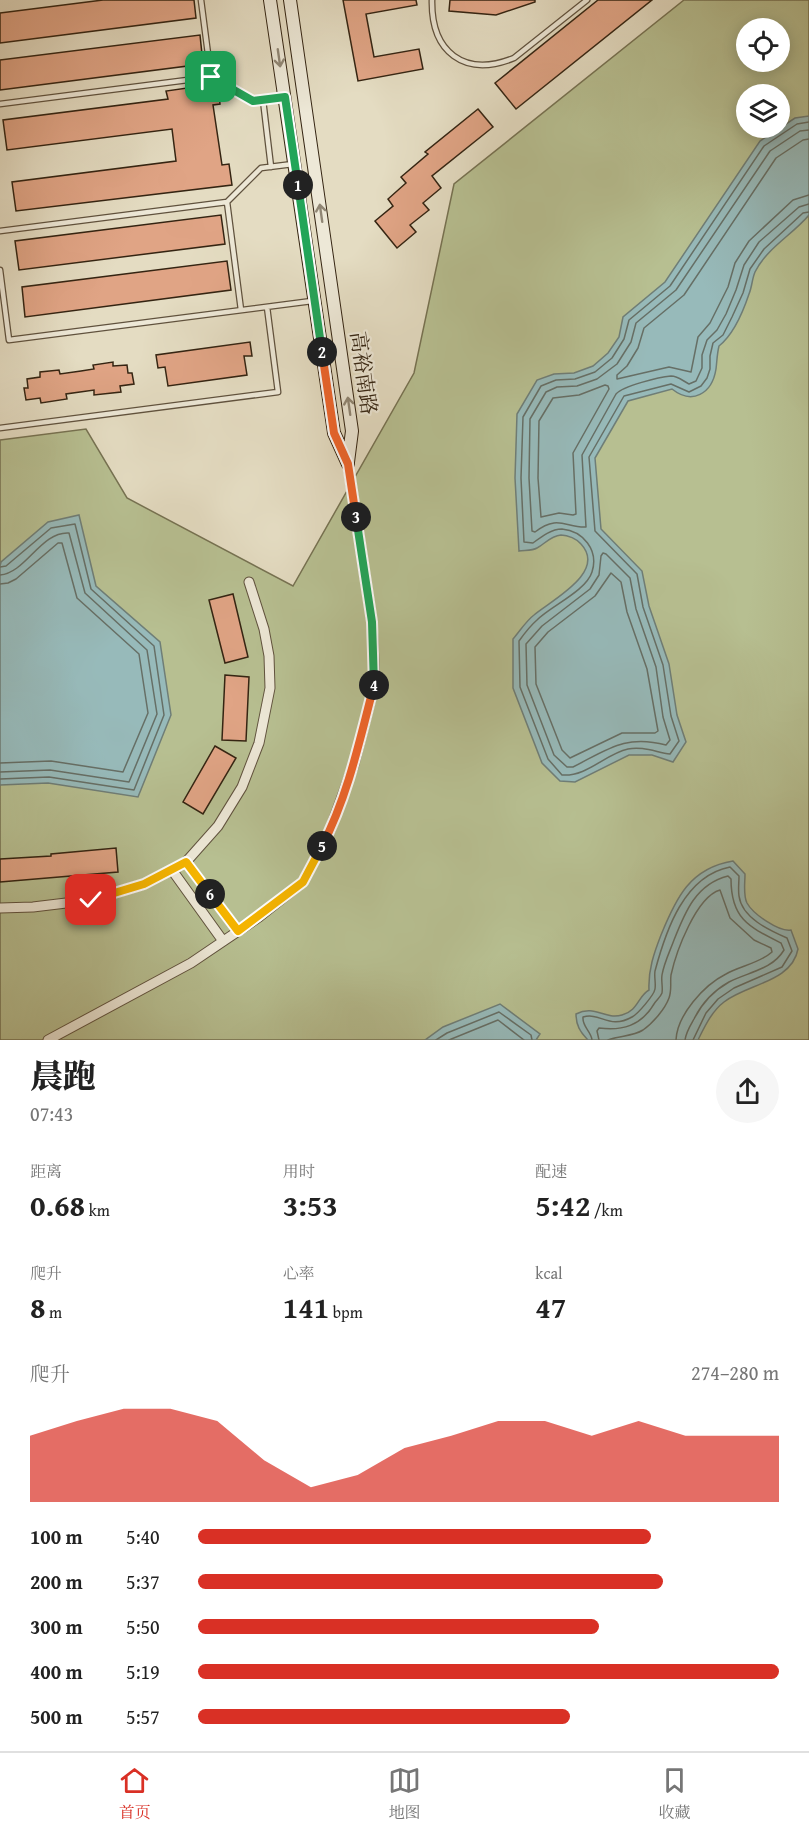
<!DOCTYPE html>
<html lang="zh">
<meta charset="utf-8">
<style>
body{margin:0;font-family:"Gentium Book Plus","Noto Serif SC",serif;background:#f6f6f6;color:#222;height:100vh;display:flex;flex-direction:column;font-size:22px;white-space:nowrap}
*{box-sizing:border-box;margin:0}
p{font-size:20px;color:#767676}
.icon{flex:none;width:33px;height:33px;fill:none;stroke:currentColor;stroke-width:2;stroke-linecap:round;stroke-linejoin:round}
.map{position:relative;height:1040px;overflow:hidden}
.panel{display:flex;flex-direction:column;background:#fff;flex:1}
.panel>*{flex:none}
.buttons{position:absolute;left:736px;top:18px;display:grid;gap:12px}
.buttons a{display:grid;place-items:center;width:54px;height:54px;border-radius:50%;background:#fff;box-shadow:0 3px 15px #0003;font-size:30px}
.pin{position:absolute;display:grid;place-items:center;width:51px;height:51px;color:#fff;margin:-26px;border-radius:12px;box-shadow:0 3px 9px #0006}
.km{position:absolute;width:30px;height:30px;margin:-15px;border-radius:50%;background:#222;color:#fff;font-size:16px;line-height:30px;text-align:center}
.round{display:grid;place-items:center;flex:none;width:63px;height:63px;border-radius:32px;background:#f6f6f6}
.headline{display:flex;align-items:center;justify-content:space-between;height:102px;padding:0 30px}
h1{font-size:33px;font-weight:800;line-height:45px}
.figures{display:grid;grid-template-columns:repeat(3,1fr);gap:9px;height:102px;padding:6px 30px}
.figures div{display:grid;align-content:center}
.figures b{font-size:30px;font-weight:800}
.figures small{font-size:16px;font-weight:400}
.figures p{font-size:16px}
.chart{height:168px;padding:12px 30px}
.chart p{display:flex;justify-content:space-between}
.chart svg{width:100%;height:108px;margin-top:6px;fill:#d93025;opacity:.7}
ul{padding:0 30px;list-style:none;font-size:20px}
li{display:grid;grid-template-columns:96px 72px 1fr;align-items:center;height:45px}
li i{height:15px;border-radius:8px;background:#d93025}
.menu{display:flex;justify-content:space-around;align-items:center;height:84px;border-top:2px solid #e0e0e0;background:#fff;font-size:16px;color:#767676}
.menu a{display:grid;justify-items:center;gap:3px}
.menu .active{color:#d93025}
.map>svg:first-child{display:block}
</style>
<div class="map">
<svg width="809" height="1040" viewBox="0 0 809 1040">
<rect width="100%" height="100%" fill="#e4dcc2"/>
<filter id="stains"><feTurbulence type="fractalNoise" baseFrequency=".00333" numOctaves="4"/><feColorMatrix values="0 0 0 0 .2 0 0 0 0 .09 0 0 0 0 .02 0 0 0 .5 -.17"/></filter>
<radialGradient id="worn" r=".72"><stop offset=".6" stop-color="#630" stop-opacity="0"/><stop offset="1" stop-color="#630" stop-opacity=".3"/></radialGradient>
<path fill="#b7bf91" stroke="#767252" stroke-width="1.5" fill-rule="evenodd" d="M684,0H809V1040H0V440L86,429L127,498L293,586L414,373L454,184ZM747,28H780V62H747ZM747,94H780V128H747Z"/>
<path fill="#97baba" stroke="#6f7e77" stroke-width="1.5" d="M809,116V215C792,235 767,248 755,272C752,279 752,287 749,294C743,312 734,334 719,346C717,354 717,361 716,369C712,394 692,405 672,389L628,401L595,458L601,529L642,571L649,606L669,664L677,715L686,742L673,762L652,755H629L575,782L560,781L542,763L513,688V639C520,631 526,621 534,615C552,600 607,572 581,544C577,539 568,535 561,535C550,536 545,544 537,548C532,551 524,550 519,551L515,478L517,414L537,380L554,374L574,373L593,366L608,353L619,337L623,317L665,282L760,141L795,118Z
M79,515L96,586L160,642L171,715L138,797L48,783L0,785V566L1,562L48,522Z
M733,861L745,874C745,883 743,895 747,903C753,914 779,932 791,930L798,949C792,982 747,984 724,1002C712,1011 705,1026 698,1040H588C580,1032 576,1025 576,1014C595,1004 604,1020 622,1015C638,1011 638,996 649,990C648,970 654,953 661,935C676,898 690,868 733,861Z
M500,1004L540,1034L536,1040H425L443,1027Z"/>
<g fill="none" stroke-linecap="round" stroke-linejoin="round">
<path stroke="#666f66" stroke-width="1.5" d="M809,122L797,124L764,146L670,286L629,320L624,339L612,358L595,372L575,379L556,380L541,386L523,417L521,478L524,542L533,543C541,537 551,529 562,529C583,531 599,550 592,572C586,591 551,606 537,620C530,626 524,634 519,641L520,687L548,759L562,775C587,777 605,754 628,749C642,746 656,752 670,754L679,741L671,716L663,665L643,607L637,574L595,531L589,457L624,396L671,384L689,392L701,386L707,378L710,369V356L713,343L723,335L732,317L743,293L750,269L764,249L803,213L809,212
M809,130L800,131L770,151L676,290L636,323L631,342L617,364L597,379L577,386L557,387L546,392L530,419L529,478L532,531L535,532C558,514 566,528 586,527L582,455L616,394C623,386 659,377 671,376C678,376 683,381 689,384L696,381L702,368V355L707,340L717,330L726,314L736,290L744,265L759,242L799,207L809,204
M809,139L803,140L776,158L684,295L644,328L638,348L627,366L617,375V379L669,367L691,372L698,337L710,323L728,287L735,263L749,241L793,200L809,195
M605,385L608,386L609,389L573,453L576,514L573,515L559,513L541,517L538,478L539,421L553,398L579,395Z
M603,553L606,554L630,578L636,609L656,667L663,717L670,740L666,745C625,734 607,750 573,767H567L554,755L527,685L526,644L542,626L590,589L599,575L601,556Z
M0,567L6,566L51,528L75,524L91,589L154,646L164,715L134,790L49,777L0,779
M611,573L621,582L627,612L647,669L658,731L655,733H622L570,758L562,750L536,684L535,647L548,632L595,596Z
M0,575C26,573 41,531 69,533L85,593L147,650L157,714L129,782L50,770L0,772
M0,584L8,583L16,579L58,543H62L77,598L139,654L148,713L123,772L51,761L0,763
M436,1040L447,1033L499,1012L531,1035L532,1040
M449,1040L498,1020L524,1040
M592,1040C591,1031 582,1027 583,1017C601,1012 609,1030 632,1017C638,1014 654,995 655,989C656,983 654,977 655,971C666,930 684,876 730,867L739,876C739,883 738,889 739,896C742,918 769,930 787,938L792,951L782,967L734,988L718,999L706,1013L693,1040
M599,1040L597,1031L599,1028C622,1031 641,1026 654,1004C656,1000 660,998 662,993C663,987 661,981 662,975C664,963 670,951 674,940C685,912 696,884 728,876L731,879C731,919 749,927 781,943L784,950C772,970 748,972 729,982C713,991 702,1003 694,1019C690,1026 686,1032 685,1040
M608,1040C620,1035 632,1037 643,1030C653,1023 665,1009 669,998C672,990 670,983 671,975C676,952 696,897 720,890L730,918L754,940L771,948L772,952C760,963 740,966 726,974C704,985 677,1015 676,1040"/>
</g>
<path fill="#e0a485" stroke="#342412" stroke-width="1.5" d="M103,0H194L196,18L0,43V13Z
M343,0H416L417,5L366,14L374,57L419,49L423,69L358,81Z
M450,0H535V2L496,15L449,11Z
M598,0H652L516,109L495,83Z
M200,35L203,64L0,90V60Z
M215,84L218,86L220,104L213,105L222,165L229,164L232,185L16,211L12,182L176,161L172,129L7,150L3,120L168,99L166,91Z
M478,109L493,127L432,176L441,188L423,203L429,210L410,225L416,232L397,248L375,221L393,206L388,199L406,183L401,177L428,154L425,152Z
M221,215L225,244L19,270L15,241Z
M227,261L231,290L25,317L22,287Z
M250,342L252,356H244L247,375L168,386L165,367L158,368L156,355Z
M113,362V366L127,365L128,373H132L134,384L120,386L121,392L94,395V390L66,394L67,399L41,403L40,398L26,400L24,388H28L27,379L40,377V372L59,370L60,374L81,371L94,369L93,365Z
M233,594L248,657L225,663L209,600Z
M225,675L249,677L246,741L222,740Z
M215,746L236,758L203,814L183,802Z
M116,848L118,872L0,882V859L51,856V854Z"/>
<g fill="none" stroke-linecap="round" stroke-linejoin="round">
<defs>
<path id="lane" d="M201,0L211,77
M432,0C431,52 464,78 514,58L587,0
M263,100L271,167
M0,104L211,77L253,101L282,97
M227,202L241,310
M0,231L227,202L261,168L293,164
M0,270L9,340L312,301
M0,428L278,392L267,307"/>
<path id="street" d="M186,862L238,931
M172,870L223,941
M0,908L33,907L91,900L144,884L186,862L218,826L242,787L259,743L270,688L269,656L264,629L249,582
M48,1040L191,963L259,917L303,882L330,830L354,764L375,682L372,622L348,464"/>
<path id="secondary" d="M270,0L334,433L348,464
M290,0L352,431L348,462"/>
</defs>
<use href="#lane" stroke="#60523e" stroke-width="7"/>
<use href="#street" stroke="#60523e" stroke-width="11"/>
<use href="#secondary" stroke="#342412" stroke-width="14"/>
<use href="#lane" stroke="#ede8d7" stroke-width="4.5"/>
<use href="#street" stroke="#ede8d7" stroke-width="9"/>
<use href="#secondary" stroke="#ede8d7" stroke-width="12"/>
</g>
<defs><path id="oneway-shaft" d="M-6 0H5M1.5-3L5.5 0L1.5 3" fill="none" stroke-width="1.6" stroke-linecap="round" stroke-linejoin="round" transform="scale(1.5)"/></defs>
<g stroke="#908674">
<use href="#oneway-shaft" transform="translate(279 58) rotate(82)"/>
<use href="#oneway-shaft" transform="translate(321 213) rotate(-98)"/>
<use href="#oneway-shaft" transform="translate(349 406) rotate(-98)"/>
</g>
<g fill="none" stroke-linecap="round" stroke-linejoin="round">
<defs>
<path id="split-1" d="M211,77L253,101L285,97L298,185"/>
<path id="split-2" d="M298,185L322,352"/>
<path id="split-3" d="M322,352L334,433L348,464L356,517"/>
<path id="split-4" d="M356,517L372,622L374,685"/>
<path id="split-5" d="M322,846C348,796 360,739 374,685"/>
<path id="split-6" d="M210,894L238,931L303,882L322,846"/>
<path id="split-7" d="M91,900L144,884L186,862L210,894"/>
</defs>
<use href="#split-1" stroke="#fff" stroke-width="12"/>
<use href="#split-2" stroke="#fff" stroke-width="12"/>
<use href="#split-3" stroke="#fff" stroke-width="12"/>
<use href="#split-4" stroke="#fff" stroke-width="12"/>
<use href="#split-5" stroke="#fff" stroke-width="12"/>
<use href="#split-6" stroke="#fff" stroke-width="12"/>
<use href="#split-7" stroke="#fff" stroke-width="12"/>
<use href="#split-1" stroke="#22a559" stroke-width="8"/>
<use href="#split-2" stroke="#22a559" stroke-width="8"/>
<use href="#split-3" stroke="#f0652b" stroke-width="8"/>
<use href="#split-4" stroke="#22a559" stroke-width="8"/>
<use href="#split-5" stroke="#f0652b" stroke-width="8"/>
<use href="#split-6" stroke="#f5b400" stroke-width="8"/>
<use href="#split-7" stroke="#f5b400" stroke-width="8"/>
</g>
<g text-anchor="middle" dominant-baseline="central" stroke-width="4.5" stroke-linejoin="round" paint-order="stroke">
<g font-size="21" fill="#342412" stroke="#ede8d7">
<text transform="translate(364 373) rotate(82)">高裕南路</text>
</g>
</g>
<rect width="100%" height="100%" filter="url(#stains)"/>
<rect width="100%" height="100%" fill="url(#worn)"/>
</svg>
<div class="buttons">
<a><svg class="icon" aria-label="locate" viewBox="0 0 24 24"><circle cx="12" cy="12" r="6"/><path d="M12 2v4M12 18v4M2 12h4M18 12h4"/></svg></a>
<a><svg class="icon" aria-label="layers" viewBox="0 0 24 24"><path d="M12 4l9 5-9 5-9-5zM3 14l9 5 9-5"/></svg></a>
</div>
<div class="pin" style="left:211px;top:77px;background:#1e9e55"><svg class="icon" aria-label="arrive" viewBox="0 0 24 24"><path d="M6 21V4h12l-3 4 3 4H6"/></svg></div>
<div class="pin" style="left:91px;top:900px;background:#d93025"><svg class="icon" aria-label="check" viewBox="0 0 24 24"><path d="M5 12l5 5 9-10"/></svg></div>
<b class="km" style="left:298px;top:185px">1</b>
<b class="km" style="left:322px;top:352px">2</b>
<b class="km" style="left:356px;top:517px">3</b>
<b class="km" style="left:374px;top:685px">4</b>
<b class="km" style="left:322px;top:846px">5</b>
<b class="km" style="left:210px;top:894px">6</b>
</div>
<section class="panel">
<div class="headline"><div><h1>晨跑</h1><p>07:43</p></div><a class="round"><svg class="icon" aria-label="share" viewBox="0 0 24 24"><path d="M12 15V3M7 8l5-5 5 5M5 13v7h14v-7"/></svg></a></div>
<div class="figures">
<div><p>距离</p><b>0.68<small> km</small></b></div>
<div><p>用时</p><b>3:53</b></div>
<div><p>配速</p><b>5:42<small> /km</small></b></div>
</div>
<div class="figures">
<div><p>爬升</p><b>8<small> m</small></b></div>
<div><p>心率</p><b>141<small> bpm</small></b></div>
<div><p>kcal</p><b>47</b></div>
</div>
<div class="chart"><p><span>爬升</span>274–280 m</p>
<svg viewBox="0 0 160 44" preserveAspectRatio="none"><path d="M0 44V17L10 11L20 6L30 6L40 11L50 27L60 38L70 33L80 22L90 17L100 11L110 11L120 17L130 11L140 17L150 17L160 17V44z"/></svg>
</div>
<ul>
<li><b>100 m</b>5:40<i style="width:78%"></i></li>
<li><b>200 m</b>5:37<i style="width:80%"></i></li>
<li><b>300 m</b>5:50<i style="width:69%"></i></li>
<li><b>400 m</b>5:19<i style="width:100%"></i></li>
<li><b>500 m</b>5:57<i style="width:64%"></i></li>
</ul>
</section>
<nav class="menu">
<a class="active"><svg class="icon" aria-label="home" viewBox="0 0 24 24"><path d="M3 11l9-7 9 7M6 9v11h12V9"/></svg>首页</a>
<a><svg class="icon" aria-label="map" viewBox="0 0 24 24"><path d="M3 6l6-2 6 2 6-2v14l-6 2-6-2-6 2zM9 4v14M15 6v14"/></svg>地图</a>
<a><svg class="icon" aria-label="saved" viewBox="0 0 24 24"><path d="M7 4h10v16l-5-4-5 4z"/></svg>收藏</a>
</nav>
